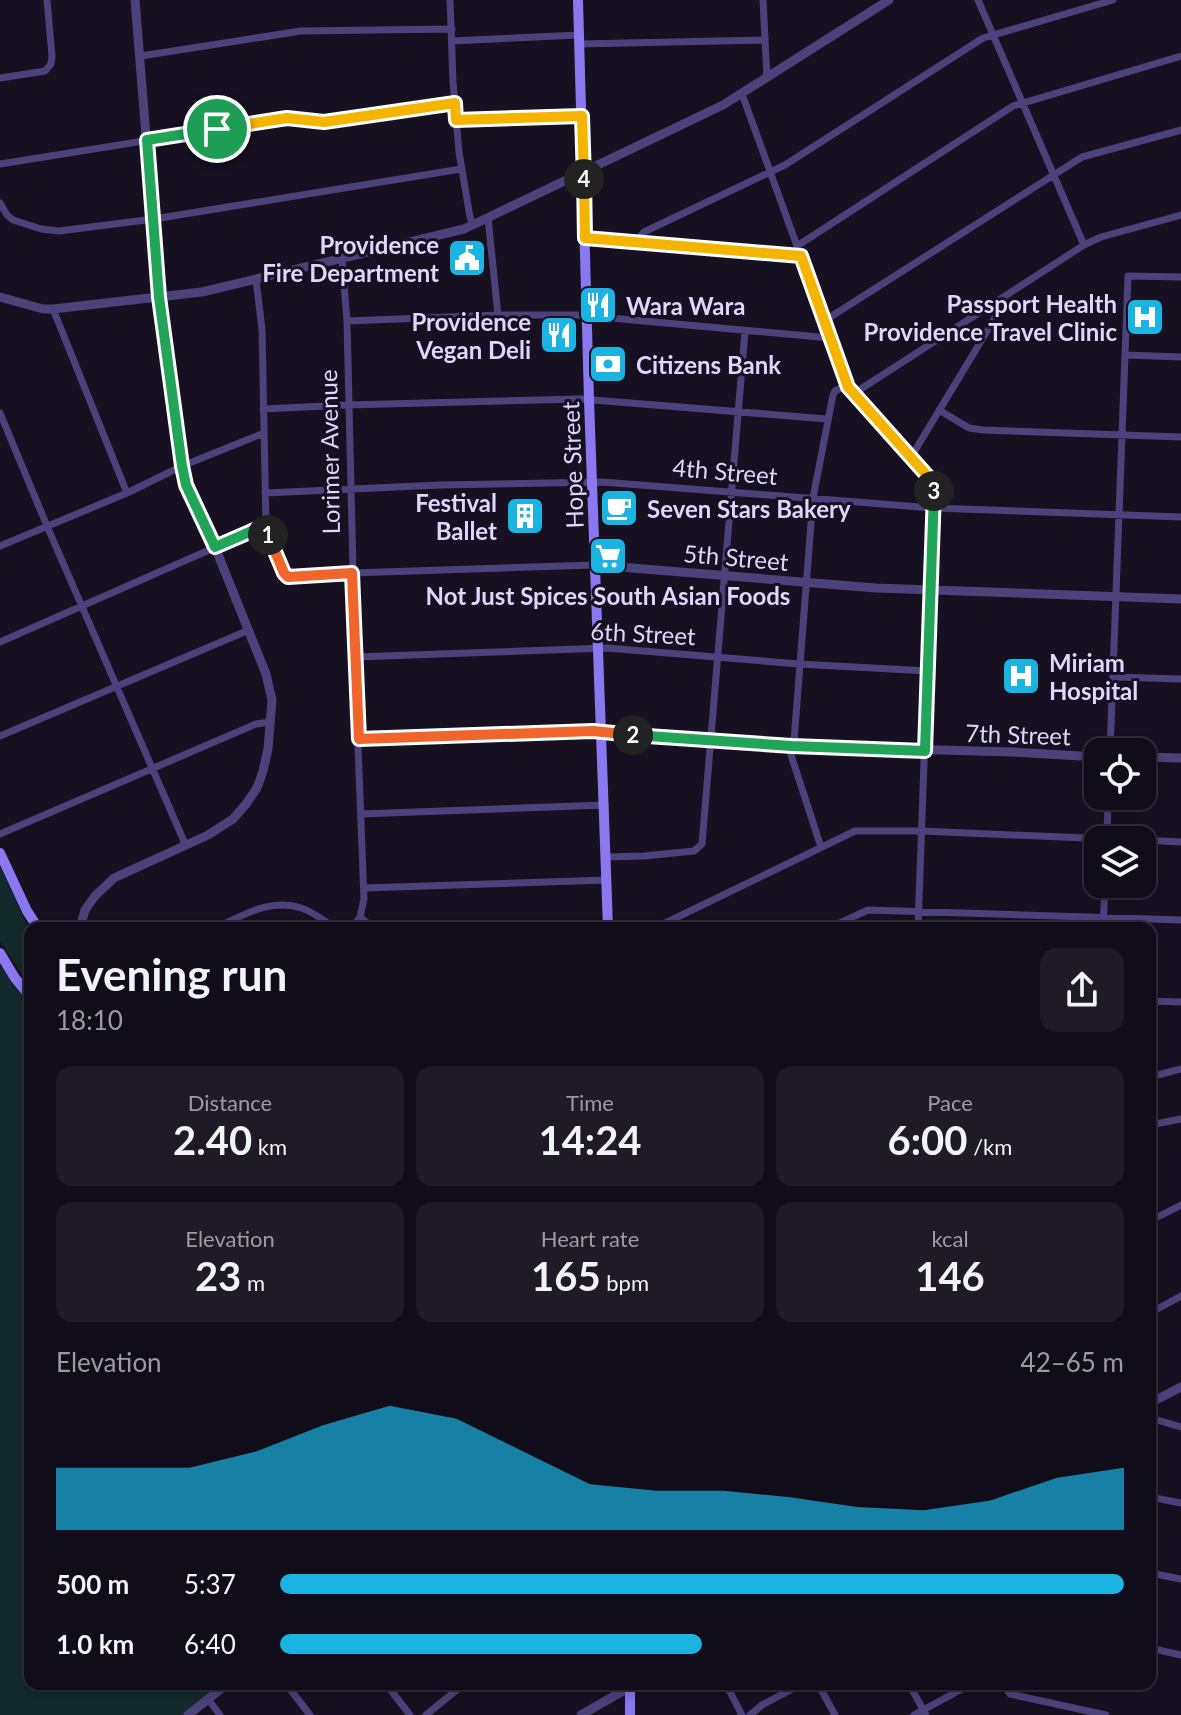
<!DOCTYPE html>
<meta charset="utf-8">
<style>
body{margin:0;font-family:Lato,sans-serif;background:#1e1a26;color:#f1f3f6;height:100vh;display:flex;flex-direction:column;font-size:30px;white-space:nowrap}
*{box-sizing:border-box;margin:0}
p{font-size:26px;color:#9c9ba2}
.icon{flex:none;width:44px;height:44px;fill:none;stroke:currentColor;stroke-width:2;stroke-linecap:round;stroke-linejoin:round}
.map{position:relative;flex:1;overflow:hidden}
.side{position:absolute;left:24px;top:922px;width:1132px;height:768px;display:flex;flex-direction:column;background:#100c19;border-radius:16px;box-shadow:0 4px 12px #0003,0 0 0 2px #302c38}
.side>*{flex:none}
.tools{position:absolute;left:1084px;top:738px;display:grid;gap:16px}
.tools a{display:grid;place-items:center;width:72px;height:72px;border-radius:16px;background:#100c19;box-shadow:0 4px 12px #0003,0 0 0 2px #302c38;font-size:40px}
.pin{position:absolute;display:grid;place-items:center;width:68px;height:68px;color:#fff;margin:-34px;border:4px solid #fff;border-radius:50%;box-shadow:0 2px 8px #0007}
.km{position:absolute;width:40px;height:40px;margin:-20px;border-radius:50%;background:#222;color:#fff;font-size:22px;line-height:40px;text-align:center}
.round{display:grid;place-items:center;flex:none;width:84px;height:84px;border-radius:16px;background:#1e1a26}
.summary{display:flex;align-items:center;justify-content:space-between;height:136px;padding:0 32px}
h1{font-size:44px;font-weight:700;line-height:60px}
.metrics{display:grid;grid-template-columns:repeat(3,1fr);gap:12px;height:136px;padding:8px 32px}
.metrics div{display:grid;align-content:center;border-radius:16px;background:#1e1a26;text-align:center}
.metrics b{font-size:40px;font-weight:700}
.metrics small{font-size:22px;font-weight:400}
.metrics p{font-size:22px}
.chart{height:224px;padding:16px 32px}
.chart p{display:flex;justify-content:space-between}
.chart svg{width:100%;height:144px;margin-top:8px;fill:#1bb3e1;opacity:.7}
ul{padding:0 32px;list-style:none;font-size:26px}
li{display:grid;grid-template-columns:128px 96px 1fr;align-items:center;height:60px}
li i{height:20px;border-radius:10px;background:#1bb3e1}
.map>svg:first-child{display:block}
</style>
<div class="map">
<svg width="1181" height="1715" viewBox="0 0 1181 1715">
<rect width="100%" height="100%" fill="#161021"/>
<path fill="#14292b" d="M0,866L30,931V986L0,942Z
M926,919L993,921V928H925Z
M0,954L30,994V1684H228L189,1715H0Z"/>
<g fill="none" stroke-linecap="round" stroke-linejoin="round">
<path stroke="#4b417b" stroke-width="7" d="M450,0L453,82L459,152L470,217L473,225
M763,0L767,78
M978,0L1084,245
M452,41L579,35
M579,44L765,40
M141,56L301,31L452,29
M0,78L45,71L51,64L52,56L47,0
M742,94L848,387L932,481L934,486L918,928
M456,120L582,116
M0,164L287,118L331,121L455,103
M0,203L7,215L13,220L41,229L59,231L154,219L461,169
M488,218L498,315
M585,238L801,256
M636,241L644,232L785,165L983,38L1113,0
M797,246L1013,106L1181,56
M342,259L347,321L356,695L364,899L360,917L353,928
M256,280L262,329L266,525L269,539L284,573L288,577L352,573L595,565
M53,309L127,493
M347,321L498,315H578L830,338
M824,321L1082,157L1181,130
M1125,355L1181,357
M853,394L1084,245L1101,237L1181,215
M263,409L347,405L581,399L827,419
M939,410L969,428L983,430L1181,437
M0,413L47,526L186,846
M911,457L992,323L995,317L996,302
M265,493L440,485L602,482L933,508L1181,517
M0,546L127,493L182,466L264,433
M0,642L266,525
M356,657L607,648L799,664L928,671
M1113,677L1181,679
M0,736L249,630
M359,739L600,732
M1110,752L1128,276L1181,277
M361,814L605,805
M0,834L256,724L270,722
M1107,840L1108,796
M1142,840L1181,842
M821,847L791,755L794,741L813,498L833,395L835,391L847,385
M606,857L644,856L694,851L702,844L745,331
M364,888L607,880
M360,917L373,928
M216,928C242,915 272,898 301,908C314,912 324,921 335,928
M655,928L855,831H921L1132,840
M829,928L868,910L1181,920
M1103,928L1105,884
M1150,1001L1181,1002
M1150,1077L1181,1069
M1150,1125L1181,1119
M1150,1221L1181,1205
M1150,1313L1181,1296
M1150,1418L1181,1427
M1150,1497L1181,1503
M1150,1573L1181,1579
M1150,1648L1181,1655
M286,1684L310,1715
M386,1684L410,1715
M726,1684L742,1715
M818,1684L835,1715
M909,1684L926,1715
M1003,1684L1010,1694L1106,1715
M208,1699L220,1715
M426,1715L464,1684
M750,1715L762,1705L802,1684
M914,1715L971,1684"/>
<path stroke="#4b417b" stroke-width="9" d="M0,297L43,309H53L202,292L464,229L723,105L889,0
M595,565L876,588L1181,599
M600,732L792,746L1013,752L1098,757
M1142,757L1181,758
M80,928L85,910L95,896L114,878L208,835L233,819L246,804L257,788L263,771L268,749L272,700L266,674L215,547L186,485L182,466L159,297L135,0
M1150,1403L1181,1387
M188,1715L227,1684
M581,1715L635,1684"/>
<path stroke="#8a78ef" stroke-width="10" d="M578,0L589,400L608,928
M0,853L27,911L38,928
M0,953L15,978L30,996
M630,1684V1715"/>
</g>
<g fill="none" stroke-linecap="round" stroke-linejoin="round">
<defs>
<path id="split-1" d="M217,129L147,140L159,297L182,466L186,485L215,547L266,525L268,535"/>
<path id="split-2" d="M268,535L284,573L288,577L352,573L359,739L593,731L633,735"/>
<path id="split-3" d="M633,735L792,746L925,751L934,491"/>
<path id="split-4" d="M584,179L585,238L801,256L848,387L932,481L934,491"/>
<path id="split-5" d="M217,129L287,118L324,122L455,103L456,120L582,116L584,179"/>
</defs>
<use href="#split-1" stroke="#fff" stroke-width="16"/>
<use href="#split-2" stroke="#fff" stroke-width="16"/>
<use href="#split-3" stroke="#fff" stroke-width="16"/>
<use href="#split-4" stroke="#fff" stroke-width="16"/>
<use href="#split-5" stroke="#fff" stroke-width="16"/>
<use href="#split-1" stroke="#22a559" stroke-width="10"/>
<use href="#split-2" stroke="#f0652b" stroke-width="10"/>
<use href="#split-3" stroke="#22a559" stroke-width="10"/>
<use href="#split-4" stroke="#f5b400" stroke-width="10"/>
<use href="#split-5" stroke="#f5b400" stroke-width="10"/>
</g>
<defs>
<symbol id="civic-square" viewBox="-11 -11 22 22"><rect x="-9" y="-9" width="18" height="18" rx="4" fill="#1bb3e1" stroke="#161021"/><path d="M-.6-6.5H3V-4.5H.6V-3L4-1V1h2V6H-6V1h2V-1L-.6-3ZM-1.2 2.5V6h2.4V2.5Z" fill="#fff"/></symbol>
<symbol id="restaurant-square" viewBox="-11 -11 22 22"><rect x="-9" y="-9" width="18" height="18" rx="4" fill="#1bb3e1" stroke="#161021"/><path d="M-5-6h1v4h1v-4h1v4h1v-4h1v5L-1.5 .5V6h-2V.5L-5-1ZM5-6V6H3V1.5H1.5Q1.5-4 5-6Z" fill="#fff"/></symbol>
<symbol id="hospital-square" viewBox="-11 -11 22 22"><rect x="-9" y="-9" width="18" height="18" rx="4" fill="#1bb3e1" stroke="#161021"/><path d="M-5-5h3v3.5h4V-5h3V5h-3V1.5h-4V5h-3Z" fill="#fff"/></symbol>
<symbol id="bank-square" viewBox="-11 -11 22 22"><rect x="-9" y="-9" width="18" height="18" rx="4" fill="#1bb3e1" stroke="#161021"/><path d="M-6-4H6V4H-6ZM0-2.3a2.3 2.3 0 1 0 0 4.6a2.3 2.3 0 1 0 0-4.6Z" fill="#fff"/></symbol>
<symbol id="cafe-square" viewBox="-11 -11 22 22"><rect x="-9" y="-9" width="18" height="18" rx="4" fill="#1bb3e1" stroke="#161021"/><path d="M-5.5-4.5H6V0H3Q3 3.5 0 3.5H-2.5Q-5.5 3.5-5.5 0ZM3-3.2v2h1.7v-2ZM-6 4.5H4V6H-6Z" fill="#fff"/></symbol>
<symbol id="building-square" viewBox="-11 -11 22 22"><rect x="-9" y="-9" width="18" height="18" rx="4" fill="#1bb3e1" stroke="#161021"/><path d="M-4-6H4V6H1V3H-1V6H-4ZM-2.5-4.3h1.7v1.8h-1.7ZM.8-4.3h1.7v1.8H.8ZM-2.5-1h1.7V.8h-1.7ZM.8-1h1.7V.8H.8Z" fill="#fff"/></symbol>
<symbol id="supermarket-square" viewBox="-11 -11 22 22"><rect x="-9" y="-9" width="18" height="18" rx="4" fill="#1bb3e1" stroke="#161021"/><path d="M-6-5.5h2.5l.6 2H6L4.5 2H-2.5L-4.4-4H-6ZM-1.5 3.2a1.3 1.3 0 1 0 .1 0ZM3 3.2a1.3 1.3 0 1 0 .1 0Z" fill="#fff"/></symbol>
</defs>
<g fill-rule="evenodd">
<use href="#civic-square" x="445" y="236" width="44" height="44"/>
<use href="#restaurant-square" x="576" y="283" width="44" height="44"/>
<use href="#hospital-square" x="1123" y="295" width="44" height="44"/>
<use href="#restaurant-square" x="537" y="313" width="44" height="44"/>
<use href="#bank-square" x="586" y="342" width="44" height="44"/>
<use href="#cafe-square" x="597" y="486" width="44" height="44"/>
<use href="#building-square" x="503" y="494" width="44" height="44"/>
<use href="#supermarket-square" x="586" y="534" width="44" height="44"/>
<use href="#hospital-square" x="999" y="654" width="44" height="44"/>
</g>
<g text-anchor="middle" dominant-baseline="central" stroke-width="6" stroke-linejoin="round" paint-order="stroke">
<g font-size="24" font-weight="bold" fill="#dfd6fa" stroke="#161021" text-anchor="end">
<text x="439" y="244">Providence<tspan x="439" dy="28">Fire Department</tspan></text>
<text x="1117" y="303">Passport Health<tspan x="1117" dy="28">Providence Travel Clinic</tspan></text>
<text x="626" y="305" text-anchor="start">Wara Wara</text>
<text x="531" y="321">Providence<tspan x="531" dy="28">Vegan Deli</tspan></text>
<text x="636" y="364" text-anchor="start">Citizens Bank</text>
<text x="497" y="502">Festival<tspan x="497" dy="28">Ballet</tspan></text>
<text x="647" y="508" text-anchor="start">Seven Stars Bakery</text>
<text x="608" y="595" text-anchor="middle">Not Just Spices South Asian Foods</text>
<text x="1049" y="662" text-anchor="start">Miriam<tspan x="1049" dy="28">Hospital</tspan></text>
</g>
<g font-size="24" fill="#dfd6fa" stroke="#161021">
<text transform="translate(329 452) rotate(-91)">Lorimer Avenue</text>
<text transform="translate(572 465) rotate(-92)">Hope Street</text>
<text transform="translate(725 471) rotate(5)">4th Street</text>
<text transform="translate(736 557) rotate(5)">5th Street</text>
<text transform="translate(643 633) rotate(3)">6th Street</text>
<text transform="translate(1018 734) rotate(2)">7th Street</text>
</g>
</g>
</svg>
<div class="tools">
<a><svg class="icon" aria-label="locate" viewBox="0 0 24 24"><circle cx="12" cy="12" r="6"/><path d="M12 2v4M12 18v4M2 12h4M18 12h4"/></svg></a>
<a><svg class="icon" aria-label="layers" viewBox="0 0 24 24"><path d="M12 4l9 5-9 5-9-5zM3 14l9 5 9-5"/></svg></a>
</div>
<div class="pin" style="left:217px;top:129px;background:#1e9e55"><svg class="icon" aria-label="arrive" viewBox="0 0 24 24"><path d="M6 21V4h12l-3 4 3 4H6"/></svg></div>
<b class="km" style="left:268px;top:535px">1</b>
<b class="km" style="left:633px;top:735px">2</b>
<b class="km" style="left:934px;top:491px">3</b>
<b class="km" style="left:584px;top:179px">4</b>
<section class="side">
<div class="summary"><div><h1>Evening run</h1><p>18:10</p></div><a class="round"><svg class="icon" aria-label="share" viewBox="0 0 24 24"><path d="M12 15V3M7 8l5-5 5 5M5 13v7h14v-7"/></svg></a></div>
<div class="metrics">
<div><p>Distance</p><b>2.40<small> km</small></b></div>
<div><p>Time</p><b>14:24</b></div>
<div><p>Pace</p><b>6:00<small> /km</small></b></div>
</div>
<div class="metrics">
<div><p>Elevation</p><b>23<small> m</small></b></div>
<div><p>Heart rate</p><b>165<small> bpm</small></b></div>
<div><p>kcal</p><b>146</b></div>
</div>
<div class="chart"><p><span>Elevation</span>42–65 m</p>
<svg viewBox="0 0 160 44" preserveAspectRatio="none"><path d="M0 44V25L10 25L20 25L30 20L40 12L50 6L60 10L70 20L80 30L90 32L100 32L110 34L120 37L130 38L140 35L150 28L160 25V44z"/></svg>
</div>
<ul>
<li><b>500 m</b>5:37<i style="width:100%"></i></li>
<li><b>1.0 km</b>6:40<i style="width:50%"></i></li>
</ul>
</section>
</div>
